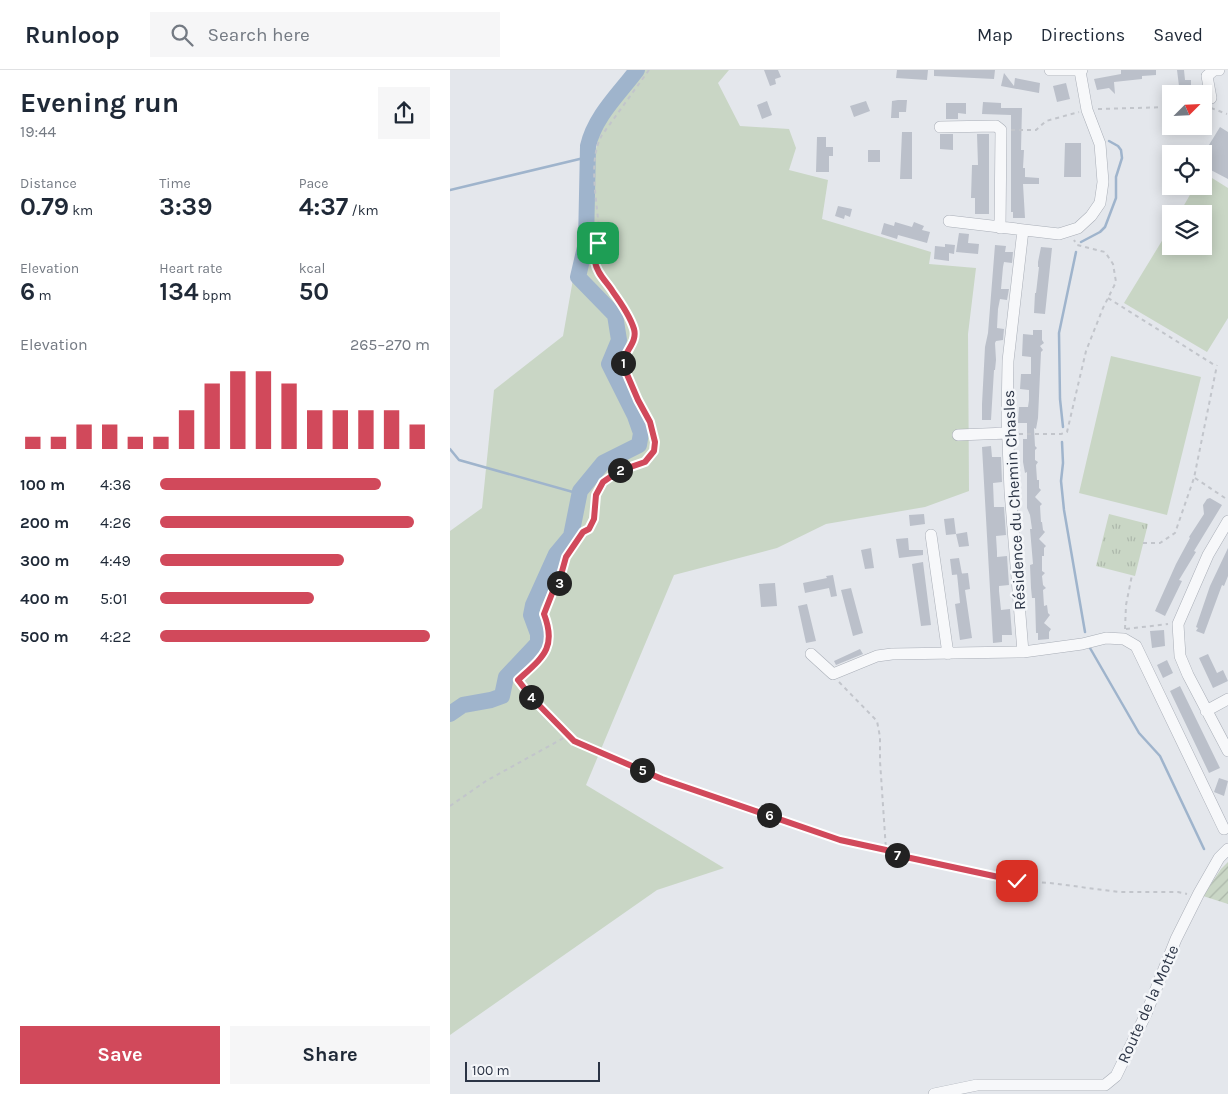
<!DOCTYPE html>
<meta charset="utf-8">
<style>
body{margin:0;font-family:Karla,sans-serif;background:#f6f6f7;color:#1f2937;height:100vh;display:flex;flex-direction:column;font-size:19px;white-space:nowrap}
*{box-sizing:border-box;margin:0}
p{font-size:16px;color:#747a83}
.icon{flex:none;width:28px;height:28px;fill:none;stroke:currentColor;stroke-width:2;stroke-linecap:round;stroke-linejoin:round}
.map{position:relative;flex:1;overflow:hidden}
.panel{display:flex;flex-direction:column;background:#fff;width:450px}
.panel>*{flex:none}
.needle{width:32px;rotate:66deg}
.tools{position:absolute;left:712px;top:15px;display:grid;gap:10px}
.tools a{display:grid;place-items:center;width:50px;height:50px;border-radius:0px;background:#fff;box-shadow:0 2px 12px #0003;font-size:25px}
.scale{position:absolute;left:15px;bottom:12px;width:135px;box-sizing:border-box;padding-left:5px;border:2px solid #2b3445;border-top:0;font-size:14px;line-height:18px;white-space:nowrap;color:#2b3445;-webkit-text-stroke:4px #f4f6f9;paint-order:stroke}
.pin{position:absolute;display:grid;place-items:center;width:42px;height:42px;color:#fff;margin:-21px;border-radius:10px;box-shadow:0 2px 8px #0006}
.km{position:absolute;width:25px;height:25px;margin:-12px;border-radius:50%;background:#222;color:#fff;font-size:14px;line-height:25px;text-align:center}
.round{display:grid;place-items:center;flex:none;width:52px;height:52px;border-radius:0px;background:#f6f6f7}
.summary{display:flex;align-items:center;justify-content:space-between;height:85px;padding:0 20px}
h1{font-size:28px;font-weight:700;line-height:38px}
.metrics{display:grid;grid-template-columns:repeat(3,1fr);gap:8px;height:85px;padding:5px 20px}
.metrics div{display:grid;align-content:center}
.metrics b{font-size:25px;font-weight:700}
.metrics small{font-size:14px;font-weight:400}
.metrics p{font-size:14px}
.chart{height:140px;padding:10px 20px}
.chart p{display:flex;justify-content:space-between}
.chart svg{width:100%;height:90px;margin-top:5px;stroke:#d1495b;stroke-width:6}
.cta{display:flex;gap:10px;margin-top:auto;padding:10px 20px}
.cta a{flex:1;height:58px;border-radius:0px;background:#d1495b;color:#fff;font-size:20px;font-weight:700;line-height:58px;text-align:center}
.cta a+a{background:#f6f6f7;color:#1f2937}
ul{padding:0 20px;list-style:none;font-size:16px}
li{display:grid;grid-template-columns:80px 60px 1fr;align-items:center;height:38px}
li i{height:12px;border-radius:6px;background:#d1495b}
header{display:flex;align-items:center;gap:30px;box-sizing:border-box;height:70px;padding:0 25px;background:#fff;border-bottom:1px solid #e0e1e3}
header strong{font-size:24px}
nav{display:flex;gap:28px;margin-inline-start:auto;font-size:18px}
.search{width:350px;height:45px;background:#f6f6f7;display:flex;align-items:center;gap:12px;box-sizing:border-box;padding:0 18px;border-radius:0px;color:#747a83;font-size:19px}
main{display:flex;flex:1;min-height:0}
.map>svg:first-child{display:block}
</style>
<header>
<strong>Runloop</strong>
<div class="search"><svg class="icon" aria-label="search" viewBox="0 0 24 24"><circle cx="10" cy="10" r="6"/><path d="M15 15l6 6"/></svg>Search here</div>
<nav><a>Map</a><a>Directions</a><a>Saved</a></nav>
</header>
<main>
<section class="panel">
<div class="summary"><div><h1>Evening run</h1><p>19:44</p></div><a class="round"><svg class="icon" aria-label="share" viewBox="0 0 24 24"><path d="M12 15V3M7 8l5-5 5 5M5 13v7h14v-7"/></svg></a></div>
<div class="metrics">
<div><p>Distance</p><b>0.79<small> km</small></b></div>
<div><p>Time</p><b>3:39</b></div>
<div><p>Pace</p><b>4:37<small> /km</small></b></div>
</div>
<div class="metrics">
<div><p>Elevation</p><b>6<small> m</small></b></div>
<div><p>Heart rate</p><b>134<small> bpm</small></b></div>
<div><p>kcal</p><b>50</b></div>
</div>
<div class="chart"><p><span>Elevation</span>265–270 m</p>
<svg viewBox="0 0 160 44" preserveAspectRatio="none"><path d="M5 44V38M15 44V38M25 44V32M35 44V32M45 44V38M55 44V38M65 44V25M75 44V12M85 44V6M95 44V6M105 44V12M115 44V25M125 44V25M135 44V25M145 44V25M155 44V32"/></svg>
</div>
<ul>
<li><b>100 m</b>4:36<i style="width:82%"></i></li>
<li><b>200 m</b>4:26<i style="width:94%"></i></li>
<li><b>300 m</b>4:49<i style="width:68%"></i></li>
<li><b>400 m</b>5:01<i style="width:57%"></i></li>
<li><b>500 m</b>4:22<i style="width:100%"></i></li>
</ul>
<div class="cta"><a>Save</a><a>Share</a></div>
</section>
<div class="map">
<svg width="778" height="1024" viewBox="0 0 778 1024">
<defs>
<pattern id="park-tufts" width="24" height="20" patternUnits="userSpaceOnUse" patternTransform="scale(1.25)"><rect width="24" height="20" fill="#c9d6c5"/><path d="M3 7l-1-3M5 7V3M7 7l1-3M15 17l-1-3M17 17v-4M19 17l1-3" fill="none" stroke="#adb8ab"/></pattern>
<pattern id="garden-furrows" width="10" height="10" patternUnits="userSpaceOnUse" patternTransform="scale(1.25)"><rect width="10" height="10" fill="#c9d6c5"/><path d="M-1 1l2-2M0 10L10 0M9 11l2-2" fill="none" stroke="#adb8ab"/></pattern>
</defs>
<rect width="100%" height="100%" fill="#e4e7ec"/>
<path fill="#c9d6c5" d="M189,0H279L268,13L290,56L339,59L346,78L339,100L378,110L372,149L481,182L479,194L526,198L518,264L519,421L475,437L376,454L327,478L224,505L136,715L274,798L207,820L0,965V461L32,438L44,320L113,266L152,45Z
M754,103L778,118V248L757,282L674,233L721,156V176H754V144H729L745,116H754Z
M661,286L751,307L717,445L629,423Z"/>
<path fill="url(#park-tufts)" d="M659,444L698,454L685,506L646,496Z"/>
<path fill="url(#garden-furrows)" d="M778,792V834L753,826L771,799Z"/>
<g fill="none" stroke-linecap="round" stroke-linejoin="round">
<path stroke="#9fb4cc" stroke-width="2.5" d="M0,120L138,87
M631,172L650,162L655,157L666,128V107L672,88L671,80L668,76L659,71
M613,357L610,329L609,263L626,182
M612,372L613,393L611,411L614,440L635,562
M0,379L9,390L130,424
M640,578L689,663L710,686L754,779"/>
<path stroke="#9fb4cc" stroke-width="16" d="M0,644L13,635L41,630L52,626L56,607L88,573V564L81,545L83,535L106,484L121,466L130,421L153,393L189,375L191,363L185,346L159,294L169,270L165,245L128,207L136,173L138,76C145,46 169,24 187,0"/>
</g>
<path fill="#bbc0ca" d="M314,0H328L331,7L325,9L326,14L320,16Z
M447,0H478L477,10L446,8Z
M484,0H545L544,9L484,6Z
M671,0H706V5L692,6V9L664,12L665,24L659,18L647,20L644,9L671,4Z
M727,0H734L735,10H741V24H730Z
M554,3L564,16L565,8L590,13L589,23L551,16Z
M616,13L620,29L607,32L603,16Z
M448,30H457L456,42H449V48H441L442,31Z
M317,31L322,45L312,49L307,35Z
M416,31L420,41L404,47L400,36Z
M533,32L551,33V38H572L571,80H574L573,98H575V107L589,108V114H573L575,148H563V142H561V45L532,44Z
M496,33H516V44L508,43V49H496Z
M770,57L778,62V109L757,98L758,96L754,93V83Z
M452,62H462V109H450Z
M490,64H503V80L490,79Z
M527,64H539V144H525V128H521L522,95H528Z
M367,67H376V77H383V86H379V102H366Z
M615,73H631V107H614Z
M418,80H430V92H418Z
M388,136L402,139L400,147L395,145L394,149L385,146Z
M445,152L462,157L464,152L474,156L472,160L480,162L477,173L448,165L447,169L431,164L434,153L444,156Z
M509,163L519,164L518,173L529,174L528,184L506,182Z
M495,174L505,175L504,184L499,183V191L484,189L485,176L495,177Z
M545,175L556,176L555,182H563L562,193L554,192L553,197L551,219H559L557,230L550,229L548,239L547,258L554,259L553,270L546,271L545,273L546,290L545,300H544L541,350H532V334L535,277L538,263Z
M591,177L602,178L595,244L584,243L585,223H586L589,197H588V192Z
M583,260H592V270L594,273L590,276L593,280L591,282L588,348L586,359L584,358L585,376L587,378L585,380V390L588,392L586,395L587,410H589V418L591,420L585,427L592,434L590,436L591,452H592L593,460L595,462L589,469L596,476L594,478V486H592V501L595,503L592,506L593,515L596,518L593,520L594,536L597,535L598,543L600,545L594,553L601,559L599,562V569L588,570V563H586L585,528H582L581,518L580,495L583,494L580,459H582L580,445L577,438V402L575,403L573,392V369H577V353H568L569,337H578L579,330V320L570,319L571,304H581V287L572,286L573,264L583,265Z
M541,376L542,387H551L552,412L543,413L544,437H554L556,465L546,466L547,482V487L557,486L559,515L549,516V521L551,540L560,539L562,565H552V572L543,573L532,377Z
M760,428L772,435L744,481L746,482L729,510L732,511L715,546L705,541L726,494L740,468L739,467L754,444L753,435L757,429Z
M474,444L475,454L460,456L459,445Z
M504,448L506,464L496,465L494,449Z
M517,462L519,476L509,477L506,464Z
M458,468L459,480H473V485L449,488L446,469Z
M421,478L424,498L415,499L411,480Z
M778,478V506L774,516L772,515L754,564L746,561L748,558L746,557L760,516Z
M509,488L512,504L502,505L500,489Z
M473,492L481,555L471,556L462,494Z
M518,503L520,519L515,520L522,568L510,570L505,534L510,533L507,504Z
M383,505L387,526L381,527L379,518L355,523L353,513L377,508L376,506Z
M325,513L327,536L311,537L309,514Z
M401,518L413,563L403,566L391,520Z
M357,534L366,571L356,573L348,536Z
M714,560L715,576L702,578L700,561Z
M410,579L413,584L386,595L384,591Z
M758,584L767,603L773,600L778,611L763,618L749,588Z
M717,590L723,603L713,608L707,595Z
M730,616L770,698L759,703L720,621Z
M769,708L778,711L774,726L764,722Z"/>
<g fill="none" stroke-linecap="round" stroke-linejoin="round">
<defs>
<path id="minor" d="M600,0H632
M761,28L757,6L764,0H769
M490,57L546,56L551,60L550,158
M499,151L609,164L628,158L641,146L650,133L653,112L650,74L637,40L630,1
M573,160L558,291L557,348L560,421L573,582
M508,365L558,363
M778,451L758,485L728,554L730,586L738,605L778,681
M481,465L498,584
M361,584L383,604L427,586L442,584L573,582L632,574L656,568L674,569L686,576L774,759
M756,641L778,629
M484,1024L527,1015H655L666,1006L696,944L726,869L749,823L769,788L778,779"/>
</defs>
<use href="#minor" stroke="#a9aeb7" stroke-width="12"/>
<path stroke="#c2c5cb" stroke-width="2" stroke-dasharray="4 4" stroke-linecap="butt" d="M199,0L152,65C137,91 148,134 149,163C149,176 142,188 148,201C151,208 157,213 161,219C170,231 180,245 184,259C187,274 173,283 173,295L188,330L200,352L205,372L204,381L195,392L169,401L153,412L146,425L144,449L139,459L133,461L116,487L109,512L103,521L94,544C107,578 92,588 68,610L82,628L124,671L212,709L390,770L436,780
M761,38L777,44
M648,39L721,37
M561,60H586L596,51L629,42
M658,228L766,296
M569,364H611L617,362L636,281L653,238L666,212L663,194L655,182L627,175L624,170
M745,408L778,430
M693,473H710L725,463L744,408L767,295
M675,559L676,535L682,505
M676,559L718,554
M389,612L427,651L430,667V691L436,780L442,784L567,811L600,813L669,822H728L737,824
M0,736L36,711L119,665"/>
<use href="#minor" stroke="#f7f8fa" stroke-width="11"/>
</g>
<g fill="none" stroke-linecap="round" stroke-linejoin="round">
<defs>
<path id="route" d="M148,173C147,179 144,186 145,192C147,204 157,212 163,222C171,233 180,246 184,259C188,273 173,282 173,295L188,330L200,352L205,372L204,381L195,392L169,401L153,412L146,425L144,449L139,459L133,462L116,487L109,512L103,521L94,544C107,578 93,587 68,610L82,628L124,671L212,709L390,770L436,780L442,784L567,811"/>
</defs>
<use href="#route" stroke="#fff" stroke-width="10"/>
<use href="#route" stroke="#d1495b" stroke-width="6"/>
</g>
<g text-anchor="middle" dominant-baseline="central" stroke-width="5" stroke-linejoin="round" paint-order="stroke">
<g font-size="16" fill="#2b3445" stroke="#f4f6f9">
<text transform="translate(564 430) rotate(-93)">Résidence du Chemin Chasles</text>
<text transform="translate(698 934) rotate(-66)">Route de la Motte</text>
</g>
</g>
</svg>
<div class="tools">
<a><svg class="needle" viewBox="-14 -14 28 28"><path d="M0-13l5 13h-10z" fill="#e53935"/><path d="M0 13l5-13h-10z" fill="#747a83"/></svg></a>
<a><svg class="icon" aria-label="locate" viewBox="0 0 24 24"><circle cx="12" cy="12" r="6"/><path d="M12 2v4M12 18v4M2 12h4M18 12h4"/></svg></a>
<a><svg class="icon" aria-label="layers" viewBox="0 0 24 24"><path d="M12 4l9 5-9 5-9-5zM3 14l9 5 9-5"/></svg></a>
</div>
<div class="scale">100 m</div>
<div class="pin" style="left:148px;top:173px;background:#1e9e55"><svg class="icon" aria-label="arrive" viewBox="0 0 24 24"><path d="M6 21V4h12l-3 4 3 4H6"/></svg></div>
<div class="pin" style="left:567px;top:811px;background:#d93025"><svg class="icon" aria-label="check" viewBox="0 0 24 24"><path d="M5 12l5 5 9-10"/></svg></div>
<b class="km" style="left:173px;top:293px">1</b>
<b class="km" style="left:170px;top:400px">2</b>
<b class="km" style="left:109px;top:513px">3</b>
<b class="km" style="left:81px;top:627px">4</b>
<b class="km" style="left:192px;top:700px">5</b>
<b class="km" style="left:319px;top:745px">6</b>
<b class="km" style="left:447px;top:785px">7</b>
</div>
</main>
